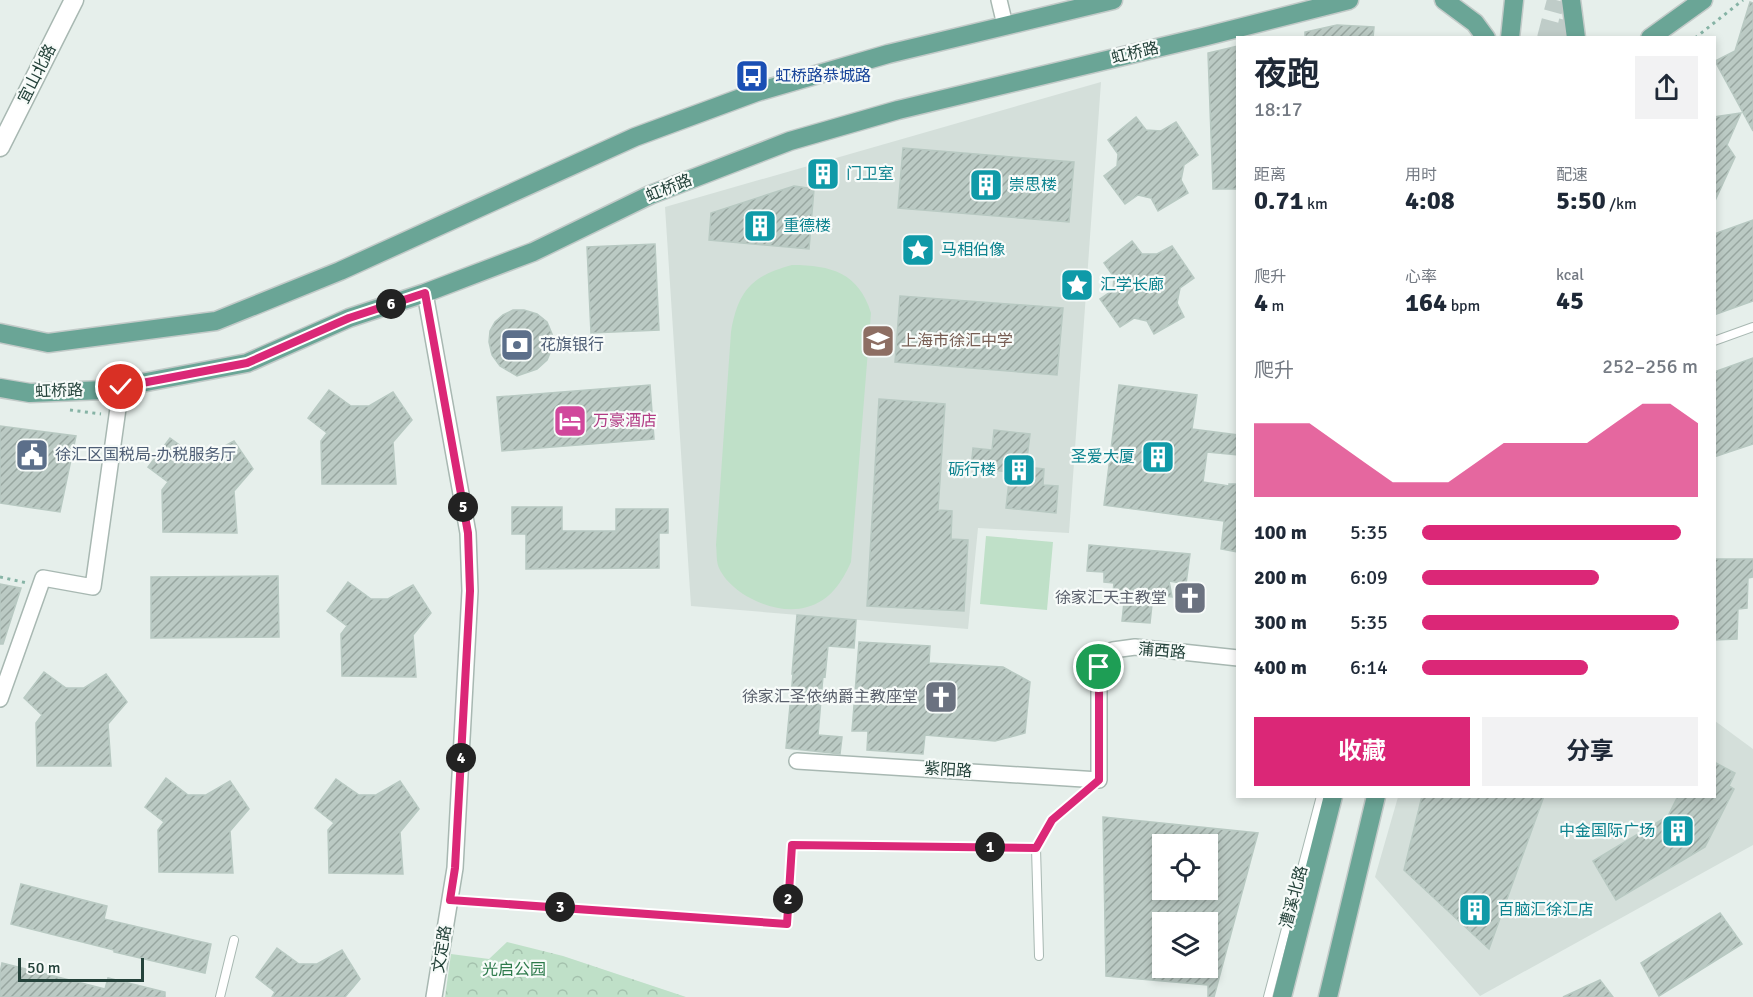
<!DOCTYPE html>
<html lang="zh">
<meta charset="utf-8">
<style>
body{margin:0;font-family:Signika,"Noto Sans SC",sans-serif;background:#f2f2f3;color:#1f2937;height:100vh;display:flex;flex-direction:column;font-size:22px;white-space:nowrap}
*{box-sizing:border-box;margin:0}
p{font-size:20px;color:#747a83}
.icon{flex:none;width:33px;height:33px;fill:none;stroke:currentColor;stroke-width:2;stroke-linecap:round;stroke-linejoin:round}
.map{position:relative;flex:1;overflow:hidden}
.side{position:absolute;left:1236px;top:36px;width:480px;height:762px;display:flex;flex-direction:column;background:#fff;border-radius:0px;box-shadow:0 3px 9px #0003}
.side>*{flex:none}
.tools{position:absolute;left:1152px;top:834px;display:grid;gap:12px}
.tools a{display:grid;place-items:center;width:66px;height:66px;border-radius:0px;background:#fff;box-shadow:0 3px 9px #0003;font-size:30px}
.scale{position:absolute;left:18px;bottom:15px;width:126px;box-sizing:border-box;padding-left:6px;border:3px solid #24423a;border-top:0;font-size:16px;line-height:21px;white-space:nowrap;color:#24423a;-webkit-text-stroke:4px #f7fbf9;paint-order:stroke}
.pin{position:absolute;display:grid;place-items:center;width:51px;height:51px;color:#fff;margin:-26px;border:3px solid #fff;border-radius:50%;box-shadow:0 2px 6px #0007}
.km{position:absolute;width:30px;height:30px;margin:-15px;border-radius:50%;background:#222;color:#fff;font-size:16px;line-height:30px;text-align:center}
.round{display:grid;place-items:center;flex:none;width:63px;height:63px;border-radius:0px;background:#f2f2f3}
.headline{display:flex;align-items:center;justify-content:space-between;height:102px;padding:0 18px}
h1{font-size:33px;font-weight:700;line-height:45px}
.stats{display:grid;grid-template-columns:repeat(3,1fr);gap:9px;height:102px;padding:6px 18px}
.stats div{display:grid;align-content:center}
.stats b{font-size:26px;font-weight:700}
.stats small{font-size:16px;font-weight:400}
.stats p{font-size:16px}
.chart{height:168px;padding:12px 18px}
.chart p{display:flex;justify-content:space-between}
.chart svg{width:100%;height:108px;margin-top:6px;fill:#db2777;opacity:.7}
.cta{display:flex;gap:12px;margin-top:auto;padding:12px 18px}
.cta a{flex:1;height:69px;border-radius:0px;background:#db2777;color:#fff;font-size:24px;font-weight:700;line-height:69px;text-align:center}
.cta a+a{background:#f2f2f3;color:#1f2937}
ul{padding:0 18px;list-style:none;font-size:20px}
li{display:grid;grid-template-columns:96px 72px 1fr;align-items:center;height:45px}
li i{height:15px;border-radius:8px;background:#db2777}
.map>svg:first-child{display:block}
</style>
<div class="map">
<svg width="1753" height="997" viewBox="0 0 1753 997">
<defs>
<pattern id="forest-crowns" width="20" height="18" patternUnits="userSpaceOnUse" patternTransform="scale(1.5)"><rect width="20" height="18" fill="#bfe0c8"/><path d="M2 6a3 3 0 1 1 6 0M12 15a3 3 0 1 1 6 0" fill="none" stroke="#a4c1ad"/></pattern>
<pattern id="building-hatch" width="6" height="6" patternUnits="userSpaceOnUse" patternTransform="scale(1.5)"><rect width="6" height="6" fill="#bbcac4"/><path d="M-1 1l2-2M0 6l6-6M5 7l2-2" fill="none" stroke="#98a6a0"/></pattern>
</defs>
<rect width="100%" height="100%" fill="#e6efeb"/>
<path fill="#d4dfda" d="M1101,82L1069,533L978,528L968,629L691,606L665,207Z
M1715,721L1753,749V845L1480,996L1375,877L1398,797L1714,796Z"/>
<path fill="url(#forest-crowns)" d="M507,942L563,956L686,997H445L451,954L489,959Z"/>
<path fill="#bfe0c8" d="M792,265C831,265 859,273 871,313L851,562C842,582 830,601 807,607C778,616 732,596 719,568C716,562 717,552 716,545L731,332C738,291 751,276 792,265Z
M986,536L1053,542L1047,610L980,604Z"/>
<path fill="url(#building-hatch)" stroke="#b8c9c2" stroke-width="1.5" fill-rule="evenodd" d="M1750,2L1753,3V131L1715,61L1735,51Z
M1337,25L1374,27L1373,38H1305V32Z
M1238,46V189H1213L1208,53Z
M1741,113L1727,145L1735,157L1714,203V117Z
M1136,117L1146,130L1161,131L1176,122L1198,155L1184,165L1181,180L1188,193L1158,211L1151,198L1138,195L1125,204L1104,176L1117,166L1118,154L1108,140Z
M903,148L1074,162L1069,222L898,208Z
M832,159L833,183H814L811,165Z
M794,186L814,189L809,249L709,240L711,213Z
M1753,220V301L1714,315V234Z
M1132,241L1142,254H1157L1172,246L1194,278L1180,288L1177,303L1184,317L1154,334L1147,321L1134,318L1120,327L1100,299L1113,290L1114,277L1104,263Z
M655,244L659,330L591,333L587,247Z
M900,296L1063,308L1057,375L895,362Z
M513,310H524L537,314L547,322L552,334V348L547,360L537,369L517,376L500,366L492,355L489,342L490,331L495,322L503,315Z
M1753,358V444L1714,457V372Z
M650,385L654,439L502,451L497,397Z
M1119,385L1197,395L1192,429L1238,435V455L1207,452L1203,482L1229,486V484H1238V552L1221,549L1224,521L1104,505Z
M329,390L351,406H369L393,392L412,420L393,442L396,484H322L321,441L327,433L308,418Z
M879,399L945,404L938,510L952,511L951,539L968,540L964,611L867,606Z
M0,426L76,436L60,512L0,503Z
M994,430L1030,434L1026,467L1044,469L1043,485L1058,486L1056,513L1006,508L1010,472L971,468L973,448L992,450Z
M170,438L192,454H210L234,441L253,469L234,491L237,533L163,532L162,490L168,482L148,467Z
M512,507H562V531H616V509H668V533H659V568L526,569V534H512Z
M1089,545L1190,554L1186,584L1169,581L1172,597L1153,595L1150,623L1122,621L1124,602L1112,601L1114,583L1104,582V572L1087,571Z
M1714,559H1753V577L1748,578L1747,608L1738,609L1737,639L1714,640Z
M278,576L279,637L151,638V577Z
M348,582L371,599H388L413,585L431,613L413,635L416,677L342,676L341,634L347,626L327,611Z
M0,584L21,588L3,644H0Z
M797,615L856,620L854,648L828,646L825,677L823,676L818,735L842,737L840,754L786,748L793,674H792Z
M859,642L930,646L929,663L1003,667L1030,682L1025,733L995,741L925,735L923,754L867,750L868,731H852Z
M44,672L66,688H84L106,674L127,702L108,724L111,766H37L36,723L42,715L24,698Z
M1714,762L1735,773L1729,786L1734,789L1705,847L1616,900L1593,861L1668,816L1678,796H1714Z
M166,778L188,795H206L230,781L249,809L230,831L233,873L159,872L158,830L164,822L145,807Z
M336,779L359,795H376L400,781L419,809L400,832L403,874L329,873L328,830L334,823L315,808Z
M1422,796H1544L1489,949L1404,870Z
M1103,817L1258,833L1214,997H1208V985L1106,976ZM1162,844H1208V890H1162ZM1162,922H1208V968H1162Z
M21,884L107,906L104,919L211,944L205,973L114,952V950L11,924Z
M1720,913L1742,944L1659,996L1641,963Z
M277,948L299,964H317L342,950L360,979L345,997H272L275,992L256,977Z
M2,963L105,989L108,978L165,992V997H0V973Z
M1600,980L1613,997H1563Z"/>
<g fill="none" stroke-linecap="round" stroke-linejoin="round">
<path stroke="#bfccc8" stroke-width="18" stroke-dasharray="18 9" stroke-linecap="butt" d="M1546,38L1556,0
M1564,38L1571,7"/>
<defs>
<path id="service" d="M1714,341L1753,327
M450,900L787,924L792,845L1036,848
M1039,956L1036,848L1052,820L1097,782
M220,997L234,940
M1268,997L1321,796"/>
<path id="minor" d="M999,0L1005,25
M425,293L468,533L470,591L455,868L434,997
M0,699L43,578L93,587L121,387
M797,761L1099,780V667L1113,650L1135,647L1238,658"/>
<path id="tertiary" d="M0,147L74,0"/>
<path id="primary" d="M1444,0L1475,23L1486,38
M1571,0L1576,38
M1510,38L1514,0
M1650,38L1703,0
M0,333L48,343L216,321L340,271L635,137L757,92L888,54L1113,0
M0,388L30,393L104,390L247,363L349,318L425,293L533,252L650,195L790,141L898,110L1203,37L1349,0
M1282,997L1333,796
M1328,997L1376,796"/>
</defs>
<use href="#service" stroke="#a8b8b2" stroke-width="10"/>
<use href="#minor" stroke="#a8b8b2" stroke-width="18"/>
<use href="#tertiary" stroke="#a8b8b2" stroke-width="21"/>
<use href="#primary" stroke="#c2cac8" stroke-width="21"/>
<path stroke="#86b3a5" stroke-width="3" stroke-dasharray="3 4.5" stroke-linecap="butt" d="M1695,38L1743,0
M70,410L101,414
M0,577L27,583"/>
<use href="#service" stroke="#fff" stroke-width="8"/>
<use href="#minor" stroke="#fff" stroke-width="15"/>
<use href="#tertiary" stroke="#fff" stroke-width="18"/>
<use href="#primary" stroke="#6aa596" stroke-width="18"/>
</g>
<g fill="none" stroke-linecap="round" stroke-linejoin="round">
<defs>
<path id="route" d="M121,387L247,363L349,318L425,293L468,533L470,591L455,868L450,900L787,924L792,845L1036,848L1052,820L1099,780V667"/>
</defs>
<use href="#route" stroke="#fff" stroke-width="12"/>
<use href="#route" stroke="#db2777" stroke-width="8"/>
</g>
<defs>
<symbol id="bus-square" viewBox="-11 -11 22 22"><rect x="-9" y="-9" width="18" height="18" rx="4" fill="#1a4fb4" stroke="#f7fbf9"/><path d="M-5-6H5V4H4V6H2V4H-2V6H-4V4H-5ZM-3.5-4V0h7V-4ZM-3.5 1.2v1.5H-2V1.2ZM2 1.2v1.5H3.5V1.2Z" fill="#fff"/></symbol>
<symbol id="building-square" viewBox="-11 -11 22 22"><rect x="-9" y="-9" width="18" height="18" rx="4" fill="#0f9aa8" stroke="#f7fbf9"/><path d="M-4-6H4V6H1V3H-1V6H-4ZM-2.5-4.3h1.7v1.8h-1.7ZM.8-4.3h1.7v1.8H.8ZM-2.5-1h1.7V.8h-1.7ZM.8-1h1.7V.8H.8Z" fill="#fff"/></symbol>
<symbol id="sight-square" viewBox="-11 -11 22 22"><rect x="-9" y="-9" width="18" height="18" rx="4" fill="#0f9aa8" stroke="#f7fbf9"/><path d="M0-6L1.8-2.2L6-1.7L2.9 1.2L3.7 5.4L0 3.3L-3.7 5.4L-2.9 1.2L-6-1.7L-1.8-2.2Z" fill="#fff"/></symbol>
<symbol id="school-square" viewBox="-11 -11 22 22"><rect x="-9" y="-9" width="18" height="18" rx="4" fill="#8d6e63" stroke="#f7fbf9"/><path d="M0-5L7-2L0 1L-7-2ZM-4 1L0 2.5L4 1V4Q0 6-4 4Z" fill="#fff"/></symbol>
<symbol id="bank-square" viewBox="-11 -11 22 22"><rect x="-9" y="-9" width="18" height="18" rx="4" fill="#5c6f8a" stroke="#f7fbf9"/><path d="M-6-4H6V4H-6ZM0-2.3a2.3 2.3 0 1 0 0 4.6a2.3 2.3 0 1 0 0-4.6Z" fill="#fff"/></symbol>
<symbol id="hotel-square" viewBox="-11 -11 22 22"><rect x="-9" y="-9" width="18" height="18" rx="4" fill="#d1479c" stroke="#f7fbf9"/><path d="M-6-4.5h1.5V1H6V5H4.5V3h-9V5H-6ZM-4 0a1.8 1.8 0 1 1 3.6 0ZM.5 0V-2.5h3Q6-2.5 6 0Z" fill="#fff"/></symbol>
<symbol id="civic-square" viewBox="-11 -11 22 22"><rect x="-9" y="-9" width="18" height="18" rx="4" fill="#5c6f8a" stroke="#f7fbf9"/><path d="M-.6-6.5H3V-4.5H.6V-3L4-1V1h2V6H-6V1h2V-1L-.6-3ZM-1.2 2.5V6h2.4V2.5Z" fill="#fff"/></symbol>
<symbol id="church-square" viewBox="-11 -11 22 22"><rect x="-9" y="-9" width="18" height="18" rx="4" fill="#6b7280" stroke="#f7fbf9"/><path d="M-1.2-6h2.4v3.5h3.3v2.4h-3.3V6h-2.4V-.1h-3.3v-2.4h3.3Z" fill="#fff"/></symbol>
</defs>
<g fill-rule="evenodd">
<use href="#bus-square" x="733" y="57" width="38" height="38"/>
<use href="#building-square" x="804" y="155" width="38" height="38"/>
<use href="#building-square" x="967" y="166" width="38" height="38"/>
<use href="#building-square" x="741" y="207" width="38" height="38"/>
<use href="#sight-square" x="899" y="231" width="38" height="38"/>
<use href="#sight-square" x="1058" y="266" width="38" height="38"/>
<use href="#school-square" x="859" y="322" width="38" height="38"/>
<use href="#bank-square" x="498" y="326" width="38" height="38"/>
<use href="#hotel-square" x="551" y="402" width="38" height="38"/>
<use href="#civic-square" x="13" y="436" width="38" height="38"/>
<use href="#building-square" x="1139" y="438" width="38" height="38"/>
<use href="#building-square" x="1000" y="451" width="38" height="38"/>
<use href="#church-square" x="1171" y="579" width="38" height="38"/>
<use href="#church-square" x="922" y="678" width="38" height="38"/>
<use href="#building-square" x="1659" y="812" width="38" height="38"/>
<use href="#building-square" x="1456" y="891" width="38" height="38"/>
</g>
<g text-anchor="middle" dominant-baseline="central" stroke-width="4.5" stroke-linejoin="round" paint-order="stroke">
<g font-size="16" fill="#24423a" stroke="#f7fbf9">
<text transform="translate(1135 53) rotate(-13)">虹桥路</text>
<text transform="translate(37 74) rotate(-63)">宜山北路</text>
<text transform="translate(669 188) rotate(-22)">虹桥路</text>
<text transform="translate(59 391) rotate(-2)">虹桥路</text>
<text transform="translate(1162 651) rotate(5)">蒲西路</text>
<text transform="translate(948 770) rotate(4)">紫阳路</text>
<text transform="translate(1294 897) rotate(-75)">漕溪北路</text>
<text transform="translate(442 949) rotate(-81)">文定路</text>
</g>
<g font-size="16" fill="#164399" stroke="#f7fbf9" text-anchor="start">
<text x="775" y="76">虹桥路恭城路</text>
</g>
<g font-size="16" fill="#0d838f" stroke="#f7fbf9" text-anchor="start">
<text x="846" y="174">门卫室</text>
<text x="1009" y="185">崇思楼</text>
<text x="783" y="226">重德楼</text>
<text x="941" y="250">马相伯像</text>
<text x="1100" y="285">汇学长廊</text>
<text x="1135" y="457" text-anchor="end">圣爱大厦</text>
<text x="996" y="470" text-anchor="end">砺行楼</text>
<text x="1655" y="831" text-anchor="end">中金国际广场</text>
<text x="1498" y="910">百脑汇徐汇店</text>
</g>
<g font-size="16" fill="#785e54" stroke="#f7fbf9" text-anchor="start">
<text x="901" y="341">上海市徐汇中学</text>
</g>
<g font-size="16" fill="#4e5e75" stroke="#f7fbf9" text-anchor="start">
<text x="540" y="345">花旗银行</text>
<text x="55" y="455">徐汇区国税局-办税服务厅</text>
</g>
<g font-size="16" fill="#b23c85" stroke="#f7fbf9" text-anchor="start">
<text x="593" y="421">万豪酒店</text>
</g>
<g font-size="16" fill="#5b616d" stroke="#f7fbf9" text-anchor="end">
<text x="1167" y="598">徐家汇天主教堂</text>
<text x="918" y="697">徐家汇圣依纳爵主教座堂</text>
</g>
<g font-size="16" fill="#2d7a4b" stroke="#f7fbf9">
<text x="514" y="970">光启公园</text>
</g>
</g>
</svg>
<div class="tools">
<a><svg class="icon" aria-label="locate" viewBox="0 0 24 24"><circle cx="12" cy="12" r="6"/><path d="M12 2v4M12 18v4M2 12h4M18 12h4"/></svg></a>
<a><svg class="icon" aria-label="layers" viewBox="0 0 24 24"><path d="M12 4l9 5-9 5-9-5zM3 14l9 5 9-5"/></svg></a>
</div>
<div class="scale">50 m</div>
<div class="pin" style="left:1099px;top:667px;background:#1e9e55"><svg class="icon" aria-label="arrive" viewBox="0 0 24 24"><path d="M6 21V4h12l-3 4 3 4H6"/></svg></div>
<div class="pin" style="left:121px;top:387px;background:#d93025"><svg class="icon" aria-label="check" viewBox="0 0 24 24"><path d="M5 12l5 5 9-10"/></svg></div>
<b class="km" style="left:990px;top:847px">1</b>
<b class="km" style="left:788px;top:899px">2</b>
<b class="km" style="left:560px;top:907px">3</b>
<b class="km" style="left:461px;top:758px">4</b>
<b class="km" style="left:463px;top:507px">5</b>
<b class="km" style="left:391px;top:304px">6</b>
<section class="side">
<div class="headline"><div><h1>夜跑</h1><p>18:17</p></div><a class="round"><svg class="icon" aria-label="share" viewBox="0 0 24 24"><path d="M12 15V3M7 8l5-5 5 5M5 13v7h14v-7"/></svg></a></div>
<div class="stats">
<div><p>距离</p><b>0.71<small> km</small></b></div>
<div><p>用时</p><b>4:08</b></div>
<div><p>配速</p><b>5:50<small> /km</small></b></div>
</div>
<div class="stats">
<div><p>爬升</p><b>4<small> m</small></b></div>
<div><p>心率</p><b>164<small> bpm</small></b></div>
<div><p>kcal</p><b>45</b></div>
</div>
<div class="chart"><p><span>爬升</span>252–256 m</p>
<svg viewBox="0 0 160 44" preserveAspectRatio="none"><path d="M0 44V14L10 14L20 14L30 22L40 30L50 38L60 38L70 38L80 30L90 22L100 22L110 22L120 22L130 14L140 6L150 6L160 14V44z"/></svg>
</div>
<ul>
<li><b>100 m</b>5:35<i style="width:94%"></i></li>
<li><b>200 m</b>6:09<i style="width:64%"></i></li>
<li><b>300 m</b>5:35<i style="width:93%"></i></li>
<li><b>400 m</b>6:14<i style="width:60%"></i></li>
</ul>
<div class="cta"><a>收藏</a><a>分享</a></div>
</section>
</div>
